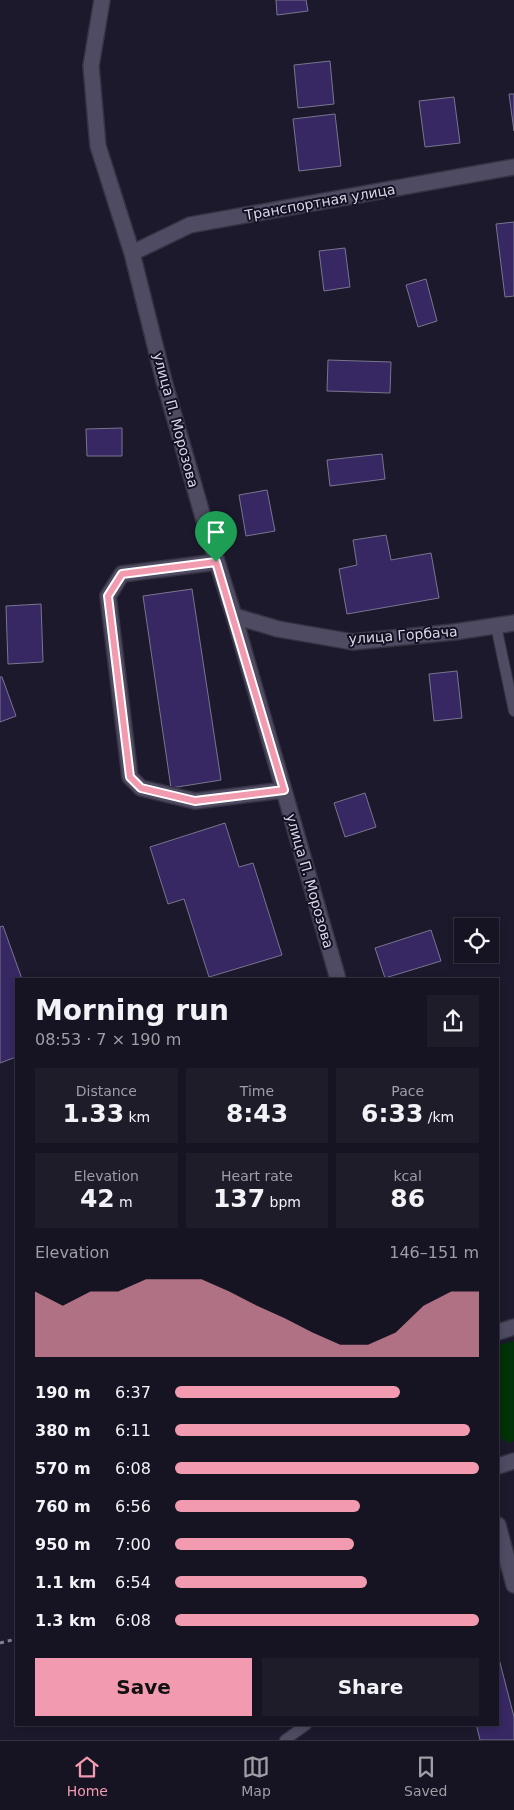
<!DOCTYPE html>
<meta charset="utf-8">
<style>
body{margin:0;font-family:"DejaVu Sans",sans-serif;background:#1f1c2a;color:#f1f3f6;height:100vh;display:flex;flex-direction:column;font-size:19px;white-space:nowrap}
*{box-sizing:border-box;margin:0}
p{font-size:16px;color:#9e9ea5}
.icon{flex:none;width:28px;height:28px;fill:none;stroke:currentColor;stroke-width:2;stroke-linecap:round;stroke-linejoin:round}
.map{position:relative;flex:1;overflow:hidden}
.side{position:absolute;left:15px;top:978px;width:484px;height:748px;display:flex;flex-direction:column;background:#161322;border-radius:0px;box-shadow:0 2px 8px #0003,0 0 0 1px #353240}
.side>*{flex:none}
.fabs{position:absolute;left:454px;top:918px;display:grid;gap:10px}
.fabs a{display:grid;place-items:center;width:45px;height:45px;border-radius:0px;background:#161322;box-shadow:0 2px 8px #0003,0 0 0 1px #353240;font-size:25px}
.pin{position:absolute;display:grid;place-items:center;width:42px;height:42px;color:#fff;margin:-51px -21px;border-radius:50% 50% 50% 0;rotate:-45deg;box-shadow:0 0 5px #0007}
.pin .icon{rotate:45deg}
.round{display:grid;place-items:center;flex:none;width:52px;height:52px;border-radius:0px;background:#1f1c2a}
.overview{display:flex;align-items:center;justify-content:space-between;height:85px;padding:0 20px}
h1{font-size:28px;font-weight:600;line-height:38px}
.figures{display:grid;grid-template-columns:repeat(3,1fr);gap:8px;height:85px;padding:5px 20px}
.figures div{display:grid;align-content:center;border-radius:0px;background:#1f1c2a;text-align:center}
.figures b{font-size:25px;font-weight:600}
.figures small{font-size:14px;font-weight:400}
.figures p{font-size:14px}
.chart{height:140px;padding:10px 20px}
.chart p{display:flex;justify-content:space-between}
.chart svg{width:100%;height:90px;margin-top:5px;fill:#f29aaf;opacity:.7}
.primary-button{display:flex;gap:10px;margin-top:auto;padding:10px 20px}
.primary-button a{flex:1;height:58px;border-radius:0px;background:#f29aaf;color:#111;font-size:20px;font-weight:600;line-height:58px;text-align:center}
.primary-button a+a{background:#1f1c2a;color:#f1f3f6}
ul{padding:0 20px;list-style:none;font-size:16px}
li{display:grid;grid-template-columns:80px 60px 1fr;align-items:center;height:38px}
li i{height:12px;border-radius:6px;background:#f29aaf}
.dock{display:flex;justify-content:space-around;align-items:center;height:70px;border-top:1px solid #353240;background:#161322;font-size:14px;color:#9e9ea5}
.dock a{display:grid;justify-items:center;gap:2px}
.dock .on{color:#f29aaf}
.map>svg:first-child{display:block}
</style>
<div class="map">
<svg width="514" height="1740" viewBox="0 0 514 1740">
<rect width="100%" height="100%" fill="#1d192d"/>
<path fill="#003107" d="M514,1341V1441L508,1443L498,1436V1345Z"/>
<path fill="#372763" stroke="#79758e" d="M276,0H306L308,11L277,15Z
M330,61L334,104L298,108L294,65Z
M509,94H514V131Z
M454,97L460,143L425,147L419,101Z
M335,114L341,166L299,171L293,119Z
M514,222V296L505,297L496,224Z
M345,248L350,287L324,291L319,251Z
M426,279L437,321L418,327L406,285Z
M328,360L391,362L390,393L327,391Z
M122,428V456H87L86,429Z
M382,454L385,479L330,486L327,460Z
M267,490L275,531L246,536L239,495Z
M386,535L391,560L431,553L439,598L347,614L339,569L357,565L353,540Z
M192,589L221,780L171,788L143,596Z
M41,604L43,662L8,664L6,606Z
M457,671L462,718L434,721L429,674Z
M0,677H2L16,716L0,722Z
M365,793L376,827L345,837L334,803Z
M225,823L239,867L253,863L282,955L209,977L184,899L168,904L150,847Z
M3,926L22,979H16V1057L0,1063V927Z
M431,930L441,961L385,978L375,948Z
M498,1655L514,1717V1740H480L476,1724H498Z"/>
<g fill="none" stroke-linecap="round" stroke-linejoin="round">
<defs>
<path id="lane" d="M496,626L514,711
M285,1740L306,1725V1724"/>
<path id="street" d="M102,0L91,66L98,146L132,253L164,381L203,517L234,616L338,979
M132,253L190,225L514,167
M217,562L122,574L108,596L130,777L141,788L195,801L284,790
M234,616L278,629L353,642L454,632L514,623
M498,1332L514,1327
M498,1466L514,1461
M498,1525L514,1585"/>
</defs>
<use href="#lane" stroke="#363343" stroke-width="12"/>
<use href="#street" stroke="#363343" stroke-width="18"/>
<path stroke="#838091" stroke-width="3" stroke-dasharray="4 4" stroke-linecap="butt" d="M0,1643L16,1639"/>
<use href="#lane" stroke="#4f4b62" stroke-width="10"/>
<use href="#street" stroke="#4f4b62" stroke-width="15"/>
</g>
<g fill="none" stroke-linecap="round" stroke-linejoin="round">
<defs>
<path id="route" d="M216,562L284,790L195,801L141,788L130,777L108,596L122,574Z"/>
</defs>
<use href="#route" stroke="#fff" stroke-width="10"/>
<use href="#route" stroke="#f29aaf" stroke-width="6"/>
</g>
<g text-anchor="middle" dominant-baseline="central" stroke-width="4" stroke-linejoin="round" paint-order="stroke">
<g font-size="14" fill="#d9d8e6" stroke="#141023">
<text transform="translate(320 202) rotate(-10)">Транспортная улица</text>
<text transform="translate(176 420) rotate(75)">улица П. Морозова</text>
<text transform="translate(403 635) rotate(-4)">улица Горбача</text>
<text transform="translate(310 881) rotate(74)">улица П. Морозова</text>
</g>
</g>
</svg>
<div class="fabs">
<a><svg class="icon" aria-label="locate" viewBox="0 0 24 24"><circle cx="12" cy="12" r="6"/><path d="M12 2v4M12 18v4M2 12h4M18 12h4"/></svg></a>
</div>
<div class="pin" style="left:216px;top:562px;background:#1e9e55"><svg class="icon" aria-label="arrive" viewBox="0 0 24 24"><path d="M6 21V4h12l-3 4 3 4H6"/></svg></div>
<section class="side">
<div class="overview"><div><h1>Morning run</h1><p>08:53 · 7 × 190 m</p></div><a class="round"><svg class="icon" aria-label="share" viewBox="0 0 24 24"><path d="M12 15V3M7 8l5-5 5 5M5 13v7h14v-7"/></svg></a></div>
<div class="figures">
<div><p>Distance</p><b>1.33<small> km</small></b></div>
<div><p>Time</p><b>8:43</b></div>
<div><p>Pace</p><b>6:33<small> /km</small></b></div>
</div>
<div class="figures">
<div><p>Elevation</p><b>42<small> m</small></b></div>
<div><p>Heart rate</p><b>137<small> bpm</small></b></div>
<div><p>kcal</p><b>86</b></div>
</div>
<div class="chart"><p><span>Elevation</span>146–151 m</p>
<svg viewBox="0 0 160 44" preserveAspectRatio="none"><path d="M0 44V12L10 19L20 12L30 12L40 6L50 6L60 6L70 12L80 19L90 25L100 32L110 38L120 38L130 32L140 19L150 12L160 12V44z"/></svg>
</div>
<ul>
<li><b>190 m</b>6:37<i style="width:74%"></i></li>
<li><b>380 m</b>6:11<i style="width:97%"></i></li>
<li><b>570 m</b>6:08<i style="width:100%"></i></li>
<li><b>760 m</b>6:56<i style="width:61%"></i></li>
<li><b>950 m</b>7:00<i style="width:59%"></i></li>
<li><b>1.1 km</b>6:54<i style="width:63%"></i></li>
<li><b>1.3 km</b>6:08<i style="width:100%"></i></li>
</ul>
<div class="primary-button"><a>Save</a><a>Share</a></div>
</section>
</div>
<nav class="dock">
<a class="on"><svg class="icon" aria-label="home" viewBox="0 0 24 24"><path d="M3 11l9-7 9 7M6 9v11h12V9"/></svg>Home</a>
<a><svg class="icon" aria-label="map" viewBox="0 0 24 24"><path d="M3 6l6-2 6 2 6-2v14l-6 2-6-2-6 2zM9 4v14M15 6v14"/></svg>Map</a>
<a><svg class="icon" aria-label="saved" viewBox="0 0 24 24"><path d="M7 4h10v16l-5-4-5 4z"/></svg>Saved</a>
</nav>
